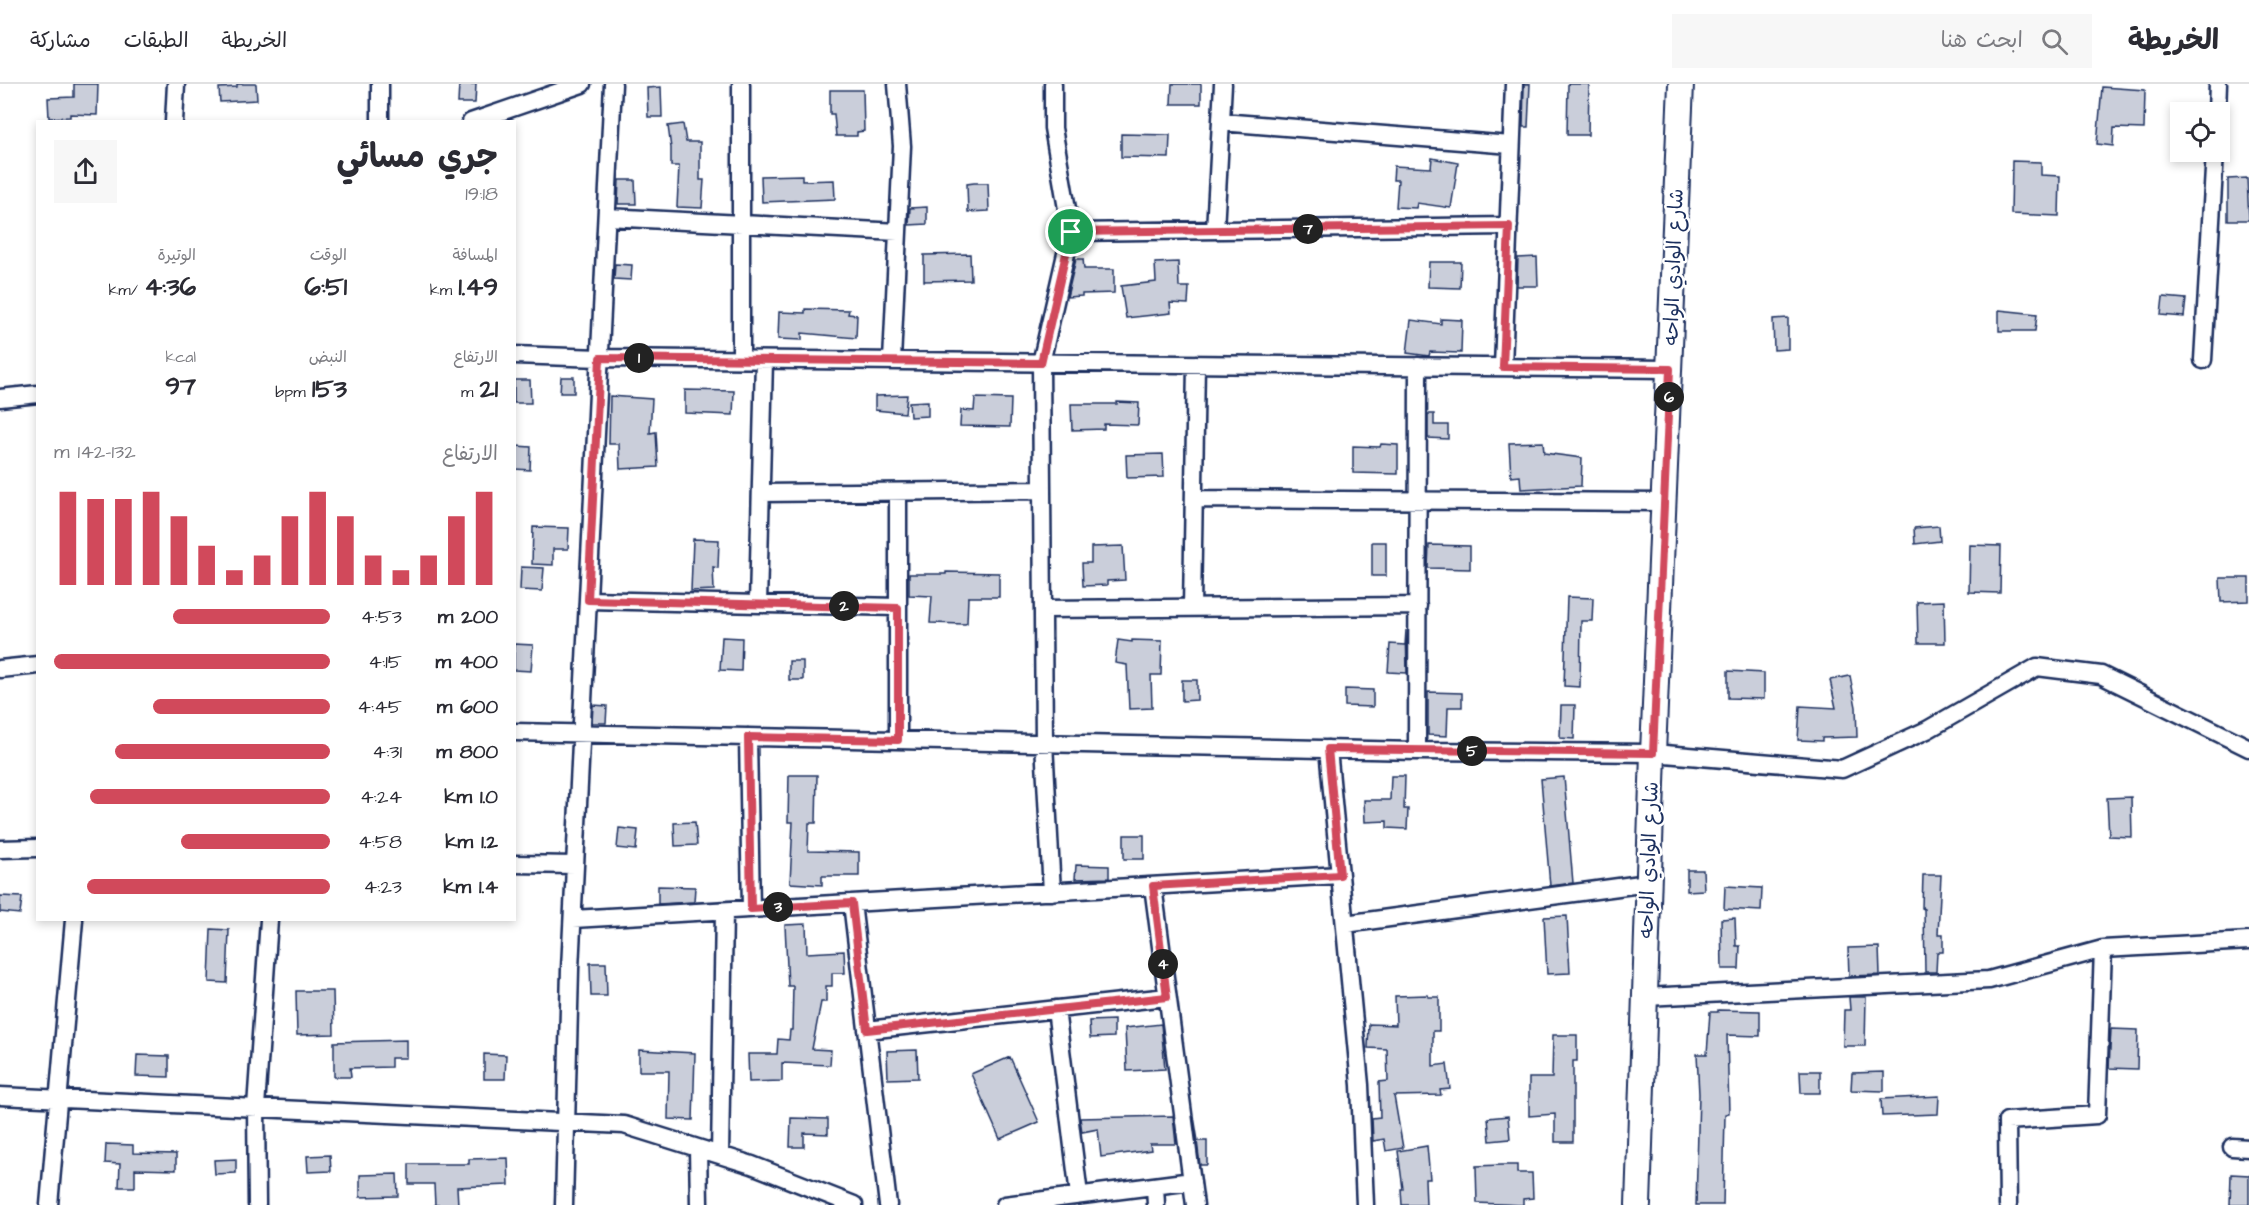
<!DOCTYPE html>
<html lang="ar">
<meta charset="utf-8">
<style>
body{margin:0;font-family:"Architects Daughter","Playpen Sans Arabic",sans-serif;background:#f7f7f7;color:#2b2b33;direction:rtl;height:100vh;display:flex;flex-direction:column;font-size:22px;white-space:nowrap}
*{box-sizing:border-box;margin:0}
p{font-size:20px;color:#7c7c81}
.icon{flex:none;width:33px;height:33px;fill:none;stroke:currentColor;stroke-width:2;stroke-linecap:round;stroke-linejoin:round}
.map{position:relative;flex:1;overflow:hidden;direction:ltr}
.details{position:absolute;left:36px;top:36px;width:480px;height:801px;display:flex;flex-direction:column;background:#fff;border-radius:0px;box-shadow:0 3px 9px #0003;direction:rtl}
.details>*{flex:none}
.controls{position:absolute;left:2170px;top:18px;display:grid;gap:12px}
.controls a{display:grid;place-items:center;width:60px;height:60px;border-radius:0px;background:#fff;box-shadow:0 3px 9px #0003;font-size:30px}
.pin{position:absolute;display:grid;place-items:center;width:51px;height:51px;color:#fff;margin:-26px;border:3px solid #fff;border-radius:50%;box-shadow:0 2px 6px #0007}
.km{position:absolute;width:30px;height:30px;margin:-15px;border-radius:50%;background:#222;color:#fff;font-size:16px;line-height:30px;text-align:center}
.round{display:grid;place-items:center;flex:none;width:63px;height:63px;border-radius:0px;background:#f7f7f7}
.headline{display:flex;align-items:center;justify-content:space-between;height:102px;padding:0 18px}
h1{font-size:33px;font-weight:700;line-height:45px}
.metrics{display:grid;grid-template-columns:repeat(3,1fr);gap:9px;height:102px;padding:6px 18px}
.metrics div{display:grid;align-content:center}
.metrics b{font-size:26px;font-weight:700}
.metrics small{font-size:16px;font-weight:400}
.metrics p{font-size:16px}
.chart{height:168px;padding:12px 18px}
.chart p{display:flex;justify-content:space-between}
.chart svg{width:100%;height:108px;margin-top:6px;stroke:#d1495b;stroke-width:6}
ul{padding:0 18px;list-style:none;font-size:20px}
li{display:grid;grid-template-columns:96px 72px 1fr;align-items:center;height:45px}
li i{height:15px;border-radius:8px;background:#d1495b}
header{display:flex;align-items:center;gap:36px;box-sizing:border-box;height:84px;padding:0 30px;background:#fff;border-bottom:2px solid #e1e1e2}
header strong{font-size:28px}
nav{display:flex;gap:33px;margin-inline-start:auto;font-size:21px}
.search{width:420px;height:54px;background:#f7f7f7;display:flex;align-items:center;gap:15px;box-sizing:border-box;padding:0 21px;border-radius:0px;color:#7c7c81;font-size:22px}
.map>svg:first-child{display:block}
</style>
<header>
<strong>الخريطة</strong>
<div class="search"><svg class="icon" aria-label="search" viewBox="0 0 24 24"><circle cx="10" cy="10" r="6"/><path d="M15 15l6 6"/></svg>ابحث هنا</div>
<nav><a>الخريطة</a><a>الطبقات</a><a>مشاركة</a></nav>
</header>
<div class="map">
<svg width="2249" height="1121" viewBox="0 0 2249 1121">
<rect width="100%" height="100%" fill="#fff"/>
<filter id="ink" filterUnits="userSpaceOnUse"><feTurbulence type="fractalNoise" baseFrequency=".0167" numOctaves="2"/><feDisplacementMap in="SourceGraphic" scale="12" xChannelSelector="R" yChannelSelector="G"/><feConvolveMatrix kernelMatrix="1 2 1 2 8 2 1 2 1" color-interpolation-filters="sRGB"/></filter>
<g filter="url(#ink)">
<path fill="#caceda" stroke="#1b2f5e" stroke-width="1.5" d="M74,0H98L97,31L70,30V33L49,34L48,14L74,13Z
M237,0H256L257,16L220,18L219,4L237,3Z
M459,0H476L475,19H458Z
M1172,0H1201V20H1171Z
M1524,0H1530L1528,43H1523Z
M1568,0H1589L1588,51H1567Z
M661,3L662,33H648L647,4Z
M2102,3L2145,6L2144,45L2114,44L2113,62L2097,60Z
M830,6H863L864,47L857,48V52H836L834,30H830Z
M683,40L686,58H700V96H704L702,124L677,123L679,82H671V64L668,42Z
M1121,50L1170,51L1169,74L1121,73Z
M1432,74L1458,79L1451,124L1417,119L1416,124L1396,123L1398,96H1393L1394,82L1431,84Z
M2012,77L2041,78V91L2060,92L2059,132L2011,130Z
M802,91V97L834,96L835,115L762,118L761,92Z
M2247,94L2249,136H2228V95Z
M619,96H635L636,120H618Z
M974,99H988L989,127L968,128L967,100Z
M927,123V140L909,141L910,124Z
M970,170L971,196L924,197V171Z
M1537,173L1538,202H1517L1518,174Z
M1076,175H1083L1084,185H1114V209L1082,210V212L1067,213Z
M1178,178L1179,203H1189L1188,220L1170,219L1171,229L1126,234L1121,202L1156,198L1155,179Z
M1429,178H1461L1460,204L1428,203Z
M615,180L632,181L631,196L614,195Z
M2163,213L2186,215L2184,233L2161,231Z
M805,225L849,226L848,230L857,231L856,254L802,249V256L778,255L779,228L805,229Z
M1999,226L2037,230L2035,247H1999Z
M1788,234V265L1774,266L1773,235Z
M1441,235L1462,236L1461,269L1430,268L1429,272L1407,269L1411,236L1441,240Z
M561,293H574V309H560Z
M514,296H530L531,319H514Z
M685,306L734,307L733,331L685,329Z
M907,311L905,329L875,326V312Z
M610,312L652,315L650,349L656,348L658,383L620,385L619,360H609Z
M975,314L1011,315L1010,343L960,342L961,326L974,327Z
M928,317V332L910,333L909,318Z
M1117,318L1139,319L1138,341L1104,340V345L1072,346L1071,320H1117Z
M1428,330H1434V341H1448V355L1428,354Z
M1543,358L1544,369L1582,374L1581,402L1521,405L1520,392L1511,393L1509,359Z
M1381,360L1398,361V390L1353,389V362L1380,363Z
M516,362L531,363L530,386L515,385Z
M1163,370L1164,393L1127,394L1126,371Z
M1939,442L1940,457L1915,460L1914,444Z
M533,443L569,444L568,465H553V481L532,480Z
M693,455L719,456L718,484L713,483L714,506L691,507Z
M1372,458H1386V492H1372Z
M1429,461L1470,462V485L1428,484Z
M1970,461L2001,462L2000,509L1969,508Z
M1123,462L1125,496L1107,497V501L1083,502L1082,479H1091V463Z
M521,483L544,484L542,507L520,506Z
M946,488L999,489V513H968L967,539L965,540L930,539L932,512L909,511V490H946Z
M2220,494H2249V517L2221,518Z
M1567,513L1593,514L1592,537H1581L1580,603L1564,602Z
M1944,517L1945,559H1918L1917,518Z
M1406,546L1407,589L1388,588L1390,560L1405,561Z
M722,553L742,554L741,587L720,586Z
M1118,556L1132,558V556L1162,557L1161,591H1151L1152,624L1129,625L1127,581L1115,579Z
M514,560L533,561L531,587L514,586Z
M789,577H803V596H789Z
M1728,587L1764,589V615L1728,614Z
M1850,592L1856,623L1857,653L1822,654V657L1798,656L1800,622L1836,624L1830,596Z
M1182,596H1197V616L1182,617Z
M1345,605L1373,606V623L1345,622Z
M1428,608L1462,609V623H1448L1447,652L1428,651Z
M593,621L607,622L606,639H592Z
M1561,621H1575L1574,655L1560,654Z
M789,691H817L816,739H809L808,767L859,768V792H822V801L790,799L793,738H788Z
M1391,692H1405L1404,725H1408L1407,745L1387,744V737L1365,738L1364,716H1390Z
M1564,693L1573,799L1550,802L1541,695Z
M2131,713L2132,753L2109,752L2107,714Z
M695,738L697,761L675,762L674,739Z
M619,744L638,746L636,766L617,764Z
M1124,751H1144V775H1124Z
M1076,781L1109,782V794L1075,795Z
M1687,786H1703L1704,806L1687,807Z
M1923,791H1941L1938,850H1943V868H1937L1936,888H1925L1924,825L1922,824Z
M658,802L695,803L694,818L658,820Z
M1725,802L1762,804L1761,827L1724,825Z
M0,812L22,813L20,830L0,828Z
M1567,832L1570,889L1547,890L1544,833Z
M1735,834L1736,862H1740L1739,885H1722L1721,835Z
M806,840L807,869L844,867L845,889H832V902H826V918H821L812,965L831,966L830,981L782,979V997L749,998L748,970H777L778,955L789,956L790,946H792L793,902H788L785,841Z
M211,845L229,846L227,899L209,898Z
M1879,863L1880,891L1849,892L1848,864Z
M590,879H606L607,912H591Z
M296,907H333L334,950L297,951Z
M1428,911V913H1439V947H1433V982L1447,980L1450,1005L1440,1006L1441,1011L1394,1012L1403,1064L1386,1067L1384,1055L1373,1057L1372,1034L1380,1033L1379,998L1388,997L1387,965L1368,964L1369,940L1396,941L1395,912Z
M1849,913H1866L1865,962H1843L1844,926H1850Z
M1718,926L1760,927V952L1727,951L1729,1029L1725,1030L1723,1121H1696L1699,1010L1697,970H1707L1710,928H1718Z
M1114,936V953L1090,954L1089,937Z
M1161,940L1165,985L1127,987L1125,944Z
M2111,945L2138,946L2137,985L2109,984Z
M1553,951H1577V977H1573V1058H1555V1030L1529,1032V994H1552Z
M406,956V974H391V983L350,984L351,993H334V958Z
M639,966L695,969L693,1036L668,1035L669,987H639Z
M917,966L918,994L888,995L887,967Z
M484,970L506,971L505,995H484Z
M137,971L169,972V993L136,992Z
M1010,973L1039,1038L1000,1055L971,990Z
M1800,987H1820V1009H1801Z
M1884,988V1007L1851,1006L1852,989Z
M1939,1012L1938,1030L1882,1032L1881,1015Z
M1173,1032L1176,1060H1150L1151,1066L1101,1073L1098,1045L1082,1048L1080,1034Z
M1194,1032L1198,1057H1207V1081H1200Z
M1508,1032L1510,1055L1490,1057L1488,1034Z
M791,1034L828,1035V1050L804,1049V1063H790Z
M106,1060L133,1061V1069L176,1070V1086L135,1085V1103H119L120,1080L105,1079Z
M1427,1062L1430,1095H1425L1426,1121H1402L1401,1105H1403L1398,1067Z
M330,1071L331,1087L308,1088L307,1072Z
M508,1074L509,1101L457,1103L458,1121H435L434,1100H409V1080H469V1075Z
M236,1075V1089L215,1090L214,1076Z
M1501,1081H1517V1089H1532L1533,1114L1523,1115V1121L1477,1119L1476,1082Z
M397,1090L398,1112L360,1113V1091Z
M2231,1090L2249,1091V1121H2230Z"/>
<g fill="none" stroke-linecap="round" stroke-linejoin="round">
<defs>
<path id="minor" d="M380,0V38
M741,0V275
M2217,28L2218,0
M174,38L176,0
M471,38L582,0
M1221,38L1511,61
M607,133L898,148
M1215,146L1223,0
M1071,148L1509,142
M514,271L600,274L1670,285
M2203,276L2215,68
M892,277L902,62L897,0
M1503,283L1514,0
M0,314L38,310
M898,408V656
M761,409L1042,406
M1194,415L1665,418
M588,516L898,523
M758,520L764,276
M1192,524L1196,280
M1043,525L1418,522
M0,585L38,581
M514,648L1417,667L1653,669L1842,685L1927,646L2037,583L2101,591L2249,664
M748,653L751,825
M1328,665L1360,1001L1365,1121
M1417,667L1418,282
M0,765L38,764
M514,780L575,781
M1153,802L1195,1121
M1052,808L1044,659L1041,279L1071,148L1053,44V0
M852,819L888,1121
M573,835L1340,791
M1345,840L1648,799
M1645,913L1989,896L2103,865L2249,857
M1056,925L1079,1111
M867,946L1167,913
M0,1012L624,1041L752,1081L854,1121
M2232,1063L2249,1064
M698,1064L699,1121
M720,1071L724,827
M1155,1102L1156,1121
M49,1121L74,836
M257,1121L256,1023L269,836
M564,1121L570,885L613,0
M1005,1121L1192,1097
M2008,1121L2007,1037L2097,1031L2103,865"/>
<path id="secondary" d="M1638,1121L1653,669L1681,0"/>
</defs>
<use href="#minor" stroke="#1b2f5e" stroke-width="21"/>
<use href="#secondary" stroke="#1b2f5e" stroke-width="28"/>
<use href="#minor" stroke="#fff" stroke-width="16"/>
<use href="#secondary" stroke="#fff" stroke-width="24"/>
</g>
</g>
<g fill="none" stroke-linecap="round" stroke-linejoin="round" filter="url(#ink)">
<defs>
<path id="route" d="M1509,142L1503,283L1670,285L1653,669L1328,665L1340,791L1153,802L1167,913L867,946L852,819L751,825L748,653L898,656V524L588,516L600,274L1041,279L1071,148Z"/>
</defs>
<use href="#route" stroke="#fff" stroke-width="12"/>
<use href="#route" stroke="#d1495b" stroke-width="8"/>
</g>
<g text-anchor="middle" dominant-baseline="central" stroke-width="5" stroke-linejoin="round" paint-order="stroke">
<g font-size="20" fill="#1b2f5e" stroke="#fff">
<text transform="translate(1674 183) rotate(-88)">شارع الوادي الواحه</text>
<text transform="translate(1649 776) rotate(-88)">شارع الوادي الواحه</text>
</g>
</g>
</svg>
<div class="controls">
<a><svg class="icon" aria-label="locate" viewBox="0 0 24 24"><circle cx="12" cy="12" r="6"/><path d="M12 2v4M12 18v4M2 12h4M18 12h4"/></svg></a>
</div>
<div class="pin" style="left:1071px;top:148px;background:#1e9e55"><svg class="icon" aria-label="arrive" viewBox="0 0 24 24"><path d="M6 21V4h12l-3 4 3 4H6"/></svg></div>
<b class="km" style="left:639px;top:274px">1</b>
<b class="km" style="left:844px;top:522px">2</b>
<b class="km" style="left:778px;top:823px">3</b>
<b class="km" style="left:1163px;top:880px">4</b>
<b class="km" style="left:1472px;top:667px">5</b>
<b class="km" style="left:1669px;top:313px">6</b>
<b class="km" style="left:1308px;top:145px">7</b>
<section class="details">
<div class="headline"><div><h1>جري مسائي</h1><p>19:18</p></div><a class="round"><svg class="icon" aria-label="share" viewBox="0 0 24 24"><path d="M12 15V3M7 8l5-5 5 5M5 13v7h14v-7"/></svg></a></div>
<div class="metrics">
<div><p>المسافة</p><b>1.49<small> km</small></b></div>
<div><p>الوقت</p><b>6:51</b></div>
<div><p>الوتيرة</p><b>4:36<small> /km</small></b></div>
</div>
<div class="metrics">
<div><p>الارتفاع</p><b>21<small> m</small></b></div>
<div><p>النبض</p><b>153<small> bpm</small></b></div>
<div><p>kcal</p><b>97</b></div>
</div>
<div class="chart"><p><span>الارتفاع</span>132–142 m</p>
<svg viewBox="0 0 160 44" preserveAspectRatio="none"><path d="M5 44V6M15 44V9M25 44V9M35 44V6M45 44V16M55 44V28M65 44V38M75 44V32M85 44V16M95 44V6M105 44V16M115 44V32M125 44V38M135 44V32M145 44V16M155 44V6"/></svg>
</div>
<ul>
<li><b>200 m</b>4:53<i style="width:57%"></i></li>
<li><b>400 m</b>4:15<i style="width:100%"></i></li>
<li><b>600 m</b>4:45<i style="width:64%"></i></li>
<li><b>800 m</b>4:31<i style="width:78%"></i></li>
<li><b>1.0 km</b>4:24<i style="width:87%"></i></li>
<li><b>1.2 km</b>4:58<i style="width:54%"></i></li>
<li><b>1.4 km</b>4:23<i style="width:88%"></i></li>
</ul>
</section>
</div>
